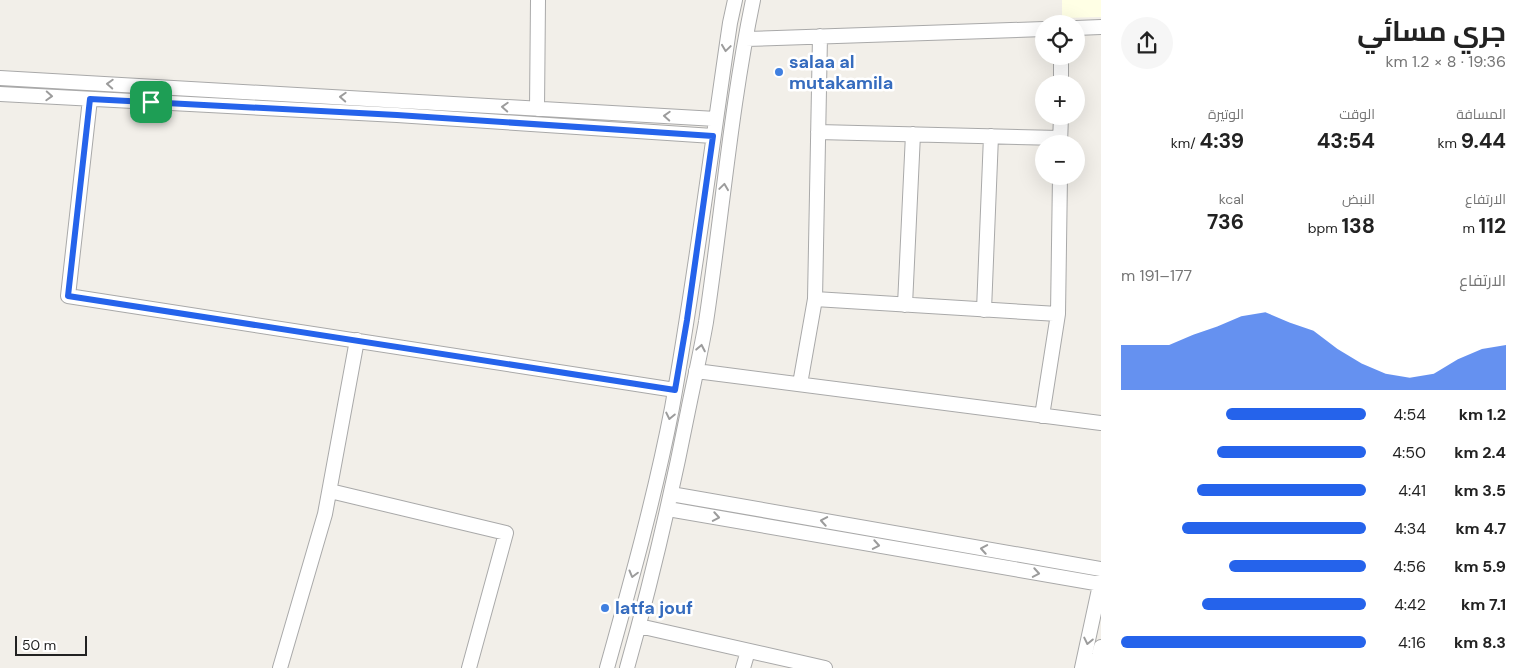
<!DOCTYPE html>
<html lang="ar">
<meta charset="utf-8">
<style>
body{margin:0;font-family:"DM Sans",Cairo,sans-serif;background:#f6f6f6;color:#222;direction:rtl;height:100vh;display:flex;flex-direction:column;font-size:19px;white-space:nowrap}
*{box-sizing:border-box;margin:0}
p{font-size:16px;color:#767676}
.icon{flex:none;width:28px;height:28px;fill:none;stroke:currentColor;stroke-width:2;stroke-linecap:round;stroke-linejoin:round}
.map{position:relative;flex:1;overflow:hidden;direction:ltr}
.panel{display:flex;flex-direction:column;background:#fff;width:425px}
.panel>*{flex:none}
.fabs{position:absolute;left:1035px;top:15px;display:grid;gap:10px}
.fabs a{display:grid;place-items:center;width:50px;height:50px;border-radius:50%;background:#fff;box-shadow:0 5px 20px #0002;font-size:25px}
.scale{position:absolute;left:15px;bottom:12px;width:72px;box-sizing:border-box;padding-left:5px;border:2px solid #222;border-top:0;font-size:14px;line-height:18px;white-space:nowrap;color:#222;-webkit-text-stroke:4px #fff;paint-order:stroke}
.pin{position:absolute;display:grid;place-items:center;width:42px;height:42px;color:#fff;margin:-21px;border-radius:10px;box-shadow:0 2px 8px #0006}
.round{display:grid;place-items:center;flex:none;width:52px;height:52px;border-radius:26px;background:#f6f6f6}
.summary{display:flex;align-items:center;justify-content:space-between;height:85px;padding:0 20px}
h1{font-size:28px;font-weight:700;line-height:38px}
.figures{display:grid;grid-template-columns:repeat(3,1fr);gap:8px;height:85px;padding:5px 20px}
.figures div{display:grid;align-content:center}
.figures b{font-size:21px;font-weight:700}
.figures small{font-size:14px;font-weight:400}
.figures p{font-size:14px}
.chart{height:140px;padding:10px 20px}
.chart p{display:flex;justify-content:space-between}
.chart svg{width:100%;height:90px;margin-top:5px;fill:#2563eb;opacity:.7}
ul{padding:0 20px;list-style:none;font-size:16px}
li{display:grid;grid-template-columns:80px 60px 1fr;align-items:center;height:38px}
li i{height:12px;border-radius:6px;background:#2563eb}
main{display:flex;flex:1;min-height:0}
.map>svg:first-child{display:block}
</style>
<main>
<section class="panel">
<div class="summary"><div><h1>جري مسائي</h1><p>19:36 · 8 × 1.2 km</p></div><a class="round"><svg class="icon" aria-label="share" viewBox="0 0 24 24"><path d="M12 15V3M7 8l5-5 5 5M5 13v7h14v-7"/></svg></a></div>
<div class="figures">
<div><p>المسافة</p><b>9.44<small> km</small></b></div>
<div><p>الوقت</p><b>43:54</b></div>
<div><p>الوتيرة</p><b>4:39<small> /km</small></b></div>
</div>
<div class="figures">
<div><p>الارتفاع</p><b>112<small> m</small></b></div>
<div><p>النبض</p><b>138<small> bpm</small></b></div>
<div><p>kcal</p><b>736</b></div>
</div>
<div class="chart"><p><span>الارتفاع</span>177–191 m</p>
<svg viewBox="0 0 160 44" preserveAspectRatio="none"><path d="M0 44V22L10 22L20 22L30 17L40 13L50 8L60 6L70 11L80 15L90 24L100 31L110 36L120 38L130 36L140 29L150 24L160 22V44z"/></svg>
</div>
<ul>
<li><b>1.2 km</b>4:54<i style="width:57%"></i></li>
<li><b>2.4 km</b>4:50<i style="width:61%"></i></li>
<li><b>3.5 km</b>4:41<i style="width:69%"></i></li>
<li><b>4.7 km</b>4:34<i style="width:75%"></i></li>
<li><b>5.9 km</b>4:56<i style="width:56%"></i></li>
<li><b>7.1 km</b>4:42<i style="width:67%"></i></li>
<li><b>8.3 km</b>4:16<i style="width:100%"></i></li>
</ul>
</section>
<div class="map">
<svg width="1101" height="668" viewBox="0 0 1101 668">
<rect width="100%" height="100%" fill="#f2efe9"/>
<path fill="#ffffe5" d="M1062,0H1101V17L1062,18Z"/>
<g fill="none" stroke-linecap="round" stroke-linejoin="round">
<defs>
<path id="minor" d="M1076,28L1101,27
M746,39L1044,29
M0,78L716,119
M1061,84V56
M0,94L397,115L713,136
M90,99L68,296L675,390
M537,109L538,0
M818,132L1060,138
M1060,144L1061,116
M815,299L1058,314
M905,305L913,134
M984,310L991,136
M696,371L1101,423
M800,384L815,299L820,36
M1042,416L1058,314L1060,176
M330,491L506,533L469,668
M671,494L1101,569
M668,509L1101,584
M639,626L825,668
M280,668L325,514L357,340
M607,668C631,582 655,496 672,408C695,280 711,151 730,23L735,0
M627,668C651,583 671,497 688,411C694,381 701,351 706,322C722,215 731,105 753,0
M743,668L748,651
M1082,668L1101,580
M1096,668L1101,647"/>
</defs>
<use href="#minor" stroke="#a9a9a9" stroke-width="16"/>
<use href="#minor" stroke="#fff" stroke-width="14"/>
</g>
<defs><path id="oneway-chevron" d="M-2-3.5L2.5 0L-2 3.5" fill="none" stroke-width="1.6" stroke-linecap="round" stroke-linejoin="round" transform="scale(1.25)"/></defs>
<g stroke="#9c9c9c">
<use href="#oneway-chevron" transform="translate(726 48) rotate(98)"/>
<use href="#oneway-chevron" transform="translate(110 84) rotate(-177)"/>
<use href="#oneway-chevron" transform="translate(49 96) rotate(3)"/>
<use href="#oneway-chevron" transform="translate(343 97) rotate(-177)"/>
<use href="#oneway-chevron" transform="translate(505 107) rotate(-177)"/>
<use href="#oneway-chevron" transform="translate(667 116) rotate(-177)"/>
<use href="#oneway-chevron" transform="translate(724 187) rotate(-82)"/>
<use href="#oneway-chevron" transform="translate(701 348) rotate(-79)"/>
<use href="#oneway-chevron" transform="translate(670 416) rotate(102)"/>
<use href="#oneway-chevron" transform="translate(716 517) rotate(10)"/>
<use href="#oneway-chevron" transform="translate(824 521) rotate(-170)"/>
<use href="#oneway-chevron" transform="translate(876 545) rotate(10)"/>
<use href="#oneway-chevron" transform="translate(984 549) rotate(-170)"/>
<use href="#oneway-chevron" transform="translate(1036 573) rotate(10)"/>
<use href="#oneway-chevron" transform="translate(633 574) rotate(105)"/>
<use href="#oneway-chevron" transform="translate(1088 641) rotate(102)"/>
</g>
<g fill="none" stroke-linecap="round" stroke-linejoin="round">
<defs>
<path id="route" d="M90,99L397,115L713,136L687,320L675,390L68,296Z"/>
</defs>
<use href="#route" stroke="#fff" stroke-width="10"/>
<use href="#route" stroke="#2563eb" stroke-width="6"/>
</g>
<g fill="#3f7fe0" stroke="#fff" stroke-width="2">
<circle cx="779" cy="72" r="5"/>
<circle cx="605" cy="608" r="5"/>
</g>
<g text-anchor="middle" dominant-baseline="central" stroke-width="5" stroke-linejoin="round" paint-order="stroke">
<g font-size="18" font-weight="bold" fill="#366cbe" stroke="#fff" text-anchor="start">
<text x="789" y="62">salaa al<tspan x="789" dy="21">mutakamila</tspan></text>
<text x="615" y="608">latfa jouf</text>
</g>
</g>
</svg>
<div class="fabs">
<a><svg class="icon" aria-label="locate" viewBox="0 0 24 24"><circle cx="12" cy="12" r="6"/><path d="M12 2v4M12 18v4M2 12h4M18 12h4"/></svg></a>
<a>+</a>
<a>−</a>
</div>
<div class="scale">50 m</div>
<div class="pin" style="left:151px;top:102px;background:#1e9e55"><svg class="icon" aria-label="arrive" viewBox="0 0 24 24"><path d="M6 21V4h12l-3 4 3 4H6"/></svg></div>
</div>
</main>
